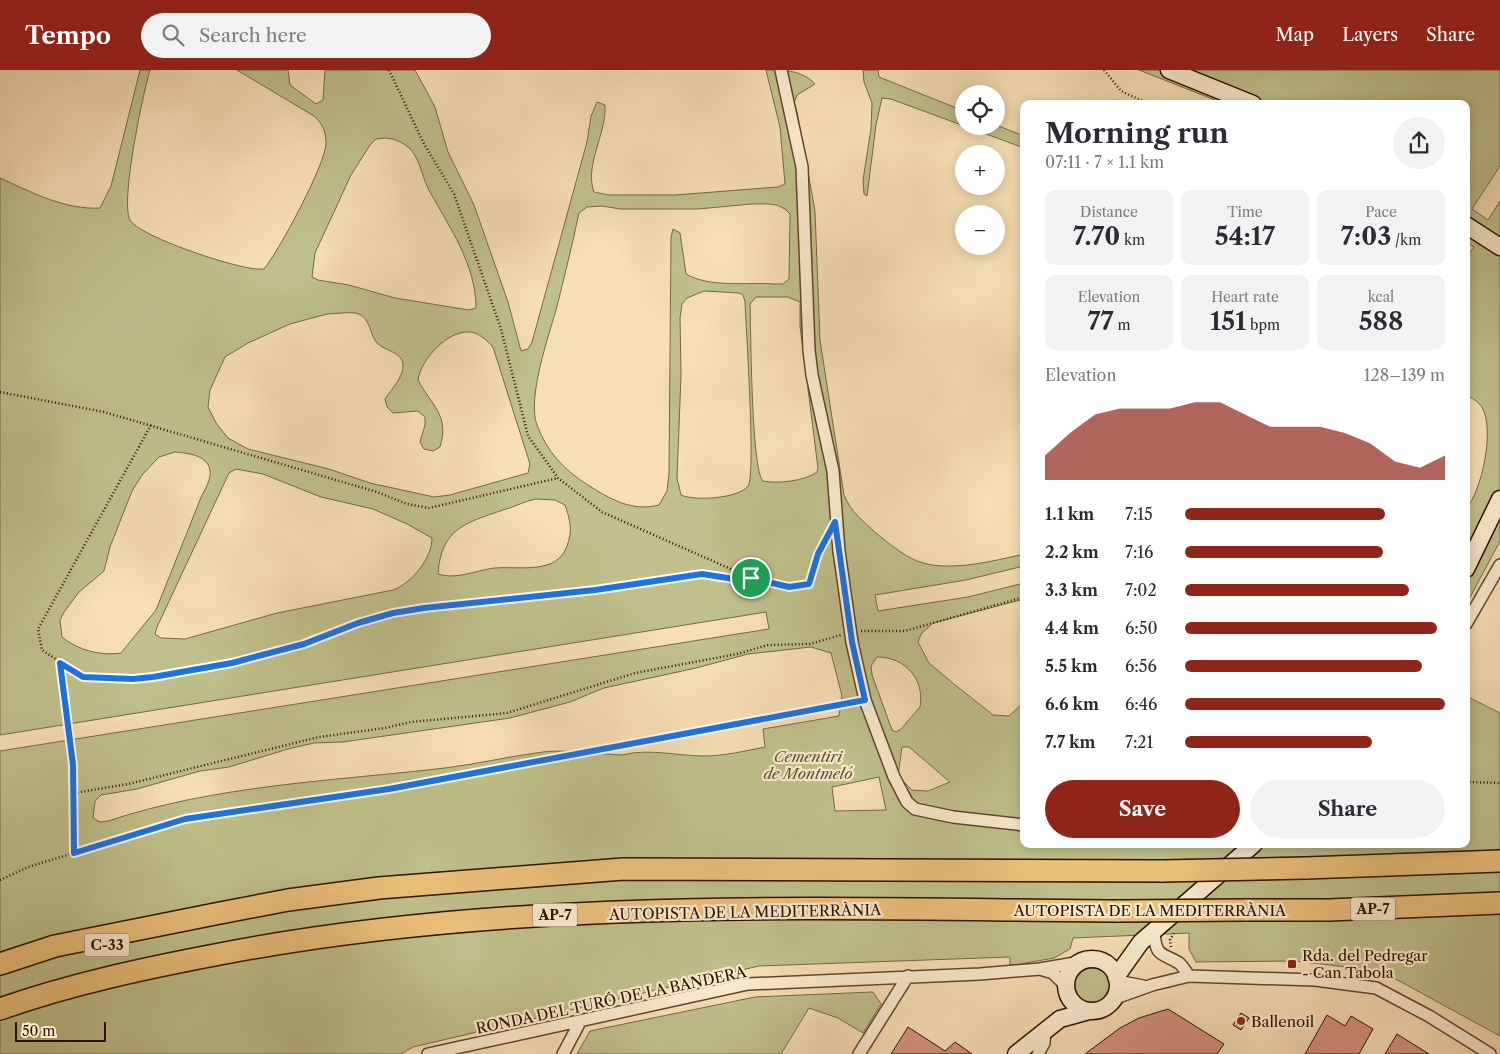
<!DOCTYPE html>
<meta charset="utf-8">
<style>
body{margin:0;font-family:"Libre Caslon Text",serif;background:#f2f2f3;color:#2b2b33;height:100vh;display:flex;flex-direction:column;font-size:19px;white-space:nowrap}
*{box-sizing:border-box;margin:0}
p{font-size:16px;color:#7c7c81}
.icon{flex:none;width:28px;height:28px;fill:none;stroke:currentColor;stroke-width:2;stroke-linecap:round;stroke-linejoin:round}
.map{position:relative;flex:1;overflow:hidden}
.details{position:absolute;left:1020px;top:30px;width:450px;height:748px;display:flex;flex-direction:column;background:#fff;border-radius:10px;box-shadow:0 2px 12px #0003}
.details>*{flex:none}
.tools{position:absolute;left:955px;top:15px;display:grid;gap:10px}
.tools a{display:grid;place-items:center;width:50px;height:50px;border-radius:50%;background:#fff;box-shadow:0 2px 12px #0003;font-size:25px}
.scale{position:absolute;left:15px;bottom:12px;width:91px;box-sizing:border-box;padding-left:5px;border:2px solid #2e1103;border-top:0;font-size:14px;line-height:18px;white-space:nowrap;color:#2e1103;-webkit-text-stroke:4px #faeacf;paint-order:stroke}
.pin{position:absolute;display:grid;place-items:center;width:42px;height:42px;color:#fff;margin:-21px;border:2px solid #fff;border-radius:50%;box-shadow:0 1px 5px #0007}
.round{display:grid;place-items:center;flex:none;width:52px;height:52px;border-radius:26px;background:#f2f2f3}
.summary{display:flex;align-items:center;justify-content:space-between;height:85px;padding:0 25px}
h1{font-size:28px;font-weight:700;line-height:38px}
.stats{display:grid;grid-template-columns:repeat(3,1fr);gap:8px;height:85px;padding:5px 25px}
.stats div{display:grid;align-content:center;border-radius:10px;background:#f2f2f3;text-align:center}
.stats b{font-size:25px;font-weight:700}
.stats small{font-size:14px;font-weight:400}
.stats p{font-size:14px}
.chart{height:140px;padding:10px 25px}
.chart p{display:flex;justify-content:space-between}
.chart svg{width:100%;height:90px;margin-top:5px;fill:#8f2418;opacity:.7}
.button{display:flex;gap:10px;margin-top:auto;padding:10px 25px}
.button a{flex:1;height:58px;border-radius:30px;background:#8f2418;color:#fff;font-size:20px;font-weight:700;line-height:58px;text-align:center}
.button a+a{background:#f2f2f3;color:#2b2b33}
ul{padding:0 25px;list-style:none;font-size:16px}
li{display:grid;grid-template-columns:80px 60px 1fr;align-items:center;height:38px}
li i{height:12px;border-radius:6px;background:#8f2418}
header{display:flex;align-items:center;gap:30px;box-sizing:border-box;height:70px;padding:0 25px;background:#8f2418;color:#fff}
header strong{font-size:24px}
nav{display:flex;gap:28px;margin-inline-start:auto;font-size:18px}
.search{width:350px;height:45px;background:#f2f2f3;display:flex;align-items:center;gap:12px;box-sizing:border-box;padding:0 18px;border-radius:28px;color:#7c7c81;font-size:19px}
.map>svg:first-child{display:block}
</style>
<header>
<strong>Tempo</strong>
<div class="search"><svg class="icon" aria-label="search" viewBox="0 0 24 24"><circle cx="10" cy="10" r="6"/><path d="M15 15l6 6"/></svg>Search here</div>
<nav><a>Map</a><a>Layers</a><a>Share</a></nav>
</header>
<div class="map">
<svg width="1500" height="984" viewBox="0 0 1500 984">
<rect width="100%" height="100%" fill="#f7deb5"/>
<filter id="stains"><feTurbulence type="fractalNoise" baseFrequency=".004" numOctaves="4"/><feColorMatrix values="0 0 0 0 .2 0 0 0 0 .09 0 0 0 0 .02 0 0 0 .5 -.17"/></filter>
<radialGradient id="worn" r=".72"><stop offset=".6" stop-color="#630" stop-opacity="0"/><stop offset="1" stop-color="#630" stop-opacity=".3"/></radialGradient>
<path fill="#bfc08b" stroke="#766847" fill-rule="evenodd" d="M140,0H150C143,23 120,132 130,150C140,167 235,198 257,199H264C279,181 325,95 326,74C326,62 323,54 314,46L237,0H288L290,15L316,34L323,30L325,0H415L435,37L448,82L474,135L508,232L521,281L528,279L532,272L587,72L591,46L597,32L605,35C607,63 584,95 594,122L609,125H675L778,117L785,114L780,57L766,0C785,0 802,0 815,14L797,25L794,33L797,42L815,141L820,270L844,425C851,442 863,451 876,463C888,473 903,485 917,491C948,503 993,491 1024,484V496L966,510L875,525L878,541L968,527L1024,513V529L933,553L921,564L918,572L929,593L954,614L993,645L1009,646L1024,632L1022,673L1024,676V774H1466V626L1500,643V966L1381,901L1295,891L1196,892L1189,879V863L1073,868L1070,879L1054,888L1015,895H1010V887L759,896L413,977L401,984H0V681L769,559L766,542L0,665V108C31,122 65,140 100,138L111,116ZM385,68C395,68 409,75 414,84C421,95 423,109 429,120C449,157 476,194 476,238L469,240L395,228L349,215L318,210L312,207L315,183L351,105L370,75L376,69ZM751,134C767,134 780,132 790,144L789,209L783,214H774C747,212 710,218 686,204L680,163L673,159L671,167L669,404L667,421L659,435C632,442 610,429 588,415C564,400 547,382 537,355C527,328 548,268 556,240C564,208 572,176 579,143L587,137L602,136L620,139H698ZM704,221L739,223L743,225L745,232C746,257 756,406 748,416C738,429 694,431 681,425L677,408L681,305L680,248L682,234L687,228ZM756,227H788L800,232V256L818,398L817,402C805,411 778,414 763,411C751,400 751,258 750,234ZM327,244C337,244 350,241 359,244C370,248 370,265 377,273C385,281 402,282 403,294C404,307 392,318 385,329L387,337L393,343L418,341L425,347V355L420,372L424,379L433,381L440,377C450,345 431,335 418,310C421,289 448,260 470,262C480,263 487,271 493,277L530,394L528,403L450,425L434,427L370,413L329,399L248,379L228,368L216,353L208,337L210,320L225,287L248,273L290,254ZM175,382C207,384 220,396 202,425L156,540L121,583C100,586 78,580 62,567L60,550L64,542L79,522L104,501L110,477L132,421L142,405L159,387ZM236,399L263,404L321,427L373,439L407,454L432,468C432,488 412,513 393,520L277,543L185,569L161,568L155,564L157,557L229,403ZM536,429L555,430L565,435C570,450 573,460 567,476C557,505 519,496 495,498C476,500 457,510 438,504C441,458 466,453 503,440C515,437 524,431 536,429ZM811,577L831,583L842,626L839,646L763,659L765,677C744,681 725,686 704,686C677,686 649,678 622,685C597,684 568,679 543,682C510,686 478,694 445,698C333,711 216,715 108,751L100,752L93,748L95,731L101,725L137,719L200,701L229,697L288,679L314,673L343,672L510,648L570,632L604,618L696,598L748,584ZM877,587C905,587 925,609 920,637L901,659L896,662L892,660L872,605L871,596ZM902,677H909L950,712L928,721L912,720L898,706ZM879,707L886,740L835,741L832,717Z
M863,0H878L879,7L964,41V56L996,55L1024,66V78L891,29L882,28L876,55L867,126L864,124L863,110L871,59L872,33L864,12Z
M1139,0H1500V96L1472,139L1488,150L1500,131V471L1466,535V439C1482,420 1495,360 1482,337C1478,331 1472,328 1466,325V188L1474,177L1466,172V34H1225Z
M1075 916a18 18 0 1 1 36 0a18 18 0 1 1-36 0Z
M873,922L881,934L863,963L838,948L809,938L781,984H577L590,961L755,927Z"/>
<path fill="#d4907d" stroke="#2e1103" d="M1168,939L1224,974L1217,984H1085L1120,958L1139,948Z
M1241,943L1249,948L1241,960L1233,955Z
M1327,945L1345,956L1351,946L1373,959L1359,984H1305Z
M908,957L945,981L955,972L972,984H891Z
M1397,964L1429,984H1385Z"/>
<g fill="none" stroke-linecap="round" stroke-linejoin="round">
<defs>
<path id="street" d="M781,0L802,97L809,280L812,305L833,401L839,481
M1466,554L1500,495
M852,572L865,630L894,707L907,732L915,739L953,747L1024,755
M1154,862C1156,888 1161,882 1179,893C1183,896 1186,902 1189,906
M1040,899L1053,903L1066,916
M1117,911L1143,916
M1113,929L1152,915L1189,906L1315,910L1376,918L1429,946L1490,984
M428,984L748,914L980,904L1040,899L1081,892
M563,984L580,952
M859,984L908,906
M1038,984L1044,973L1045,959"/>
<path id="secondary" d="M1169,0L1253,34
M1466,155L1500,177
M1466,499L1500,429
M1066 915a26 26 0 1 1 52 0a26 26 0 1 1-52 0Z
M1116,907L1141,872L1254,774
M1016,984L1060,949L1089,941"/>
<path id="highway" d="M1306,798L1500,791
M1245,840H1329L1500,833
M0,894L55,876L215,844L288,830L379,818L623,799L1163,801
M0,939C71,914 146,898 220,884C515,827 819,839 1119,841"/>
</defs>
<use href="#street" stroke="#604430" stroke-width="14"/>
<use href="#secondary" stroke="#2e1103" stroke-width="19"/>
<use href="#highway" stroke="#2e1103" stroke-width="24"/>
<path stroke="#2e1103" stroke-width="2.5" stroke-dasharray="1 2.5" stroke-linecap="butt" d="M389,0L423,72L454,124L501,259L528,366L558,408L602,442L751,508L789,517L809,514L818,484L827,467
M1104,0L1121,21L1149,34
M0,322L104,342L377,422L407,434L429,438L558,408
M151,355L38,559L42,580L83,607L133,609L153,607L232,593L304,574L358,553L393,543L501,529L595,520L702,504L734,509L751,508
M861,561H905L1024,527
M60,593L73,695L74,783
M1466,712L1500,713
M74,723L128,714L319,667L385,658L411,652L507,643L635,603L737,584L768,575L810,574L841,565
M0,810L28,797L185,749L389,719L856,632
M1171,877L1170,870L1174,863"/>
<use href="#street" stroke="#faeacf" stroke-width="11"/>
<use href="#secondary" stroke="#faeacf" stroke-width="16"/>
<use href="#highway" stroke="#ecbf7a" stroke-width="21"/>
<defs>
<path id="street-bridge" d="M839,481L852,572"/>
<path id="highway-bridge" d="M1163,801L1306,798
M1119,841L1245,840"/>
</defs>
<use href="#street-bridge" stroke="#604430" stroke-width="14" stroke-linecap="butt"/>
<use href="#highway-bridge" stroke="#2e1103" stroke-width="24" stroke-linecap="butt"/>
<use href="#street-bridge" stroke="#faeacf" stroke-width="11"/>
<use href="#highway-bridge" stroke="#ecbf7a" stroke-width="21"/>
</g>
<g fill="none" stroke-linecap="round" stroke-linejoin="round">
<defs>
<path id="route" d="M835,452L852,572L865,630L389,719L185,749L74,783L73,695L60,593L83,607L133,609L153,607L232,593L304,574L358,553L393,543L424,538L595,520L702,504L734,509L751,508L789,517L809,514L818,484Z"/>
</defs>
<use href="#route" stroke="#fff" stroke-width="10"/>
<use href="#route" stroke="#1a73e8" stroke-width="6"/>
</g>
<g fill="#8f2418" stroke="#faeacf" stroke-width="2">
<rect x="1287" y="889" width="10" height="10" rx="2.5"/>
<circle cx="1241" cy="951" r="5"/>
</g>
<g text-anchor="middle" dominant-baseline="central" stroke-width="4.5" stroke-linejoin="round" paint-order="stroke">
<g fill="#faeacf" stroke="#6b5240" stroke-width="1">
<rect x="1350.5" y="827.5" width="45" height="23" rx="4"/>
<rect x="532.5" y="833.5" width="45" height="23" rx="4"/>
<rect x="84.5" y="863.5" width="45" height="23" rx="4"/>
</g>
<g font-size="14" font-weight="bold" fill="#2e1103">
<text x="1373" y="839">AP-7</text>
<text x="555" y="845">AP-7</text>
<text x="107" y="875">C-33</text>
</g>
<g font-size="15" font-style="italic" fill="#614e33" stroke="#faeacf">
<text x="808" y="686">Cementiri<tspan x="808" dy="17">de Montmeló</tspan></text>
</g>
<g font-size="15" fill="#2e1103" stroke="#faeacf">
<text x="1150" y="840">AUTOPISTA DE LA MEDITERRÀNIA</text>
<text transform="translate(745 842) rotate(-1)">AUTOPISTA DE LA MEDITERRÀNIA</text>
<text transform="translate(611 930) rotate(-12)">RONDA DEL TURÓ DE LA BANDERA</text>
</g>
<g font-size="15" fill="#2e1103" stroke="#faeacf" text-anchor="start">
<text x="1302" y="885">Rda. del Pedregar<tspan x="1302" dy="17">- Can Tabola</tspan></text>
<text x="1251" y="951">Ballenoil</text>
</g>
</g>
<rect width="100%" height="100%" filter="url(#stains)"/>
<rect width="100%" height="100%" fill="url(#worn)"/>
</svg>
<div class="tools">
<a><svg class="icon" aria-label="locate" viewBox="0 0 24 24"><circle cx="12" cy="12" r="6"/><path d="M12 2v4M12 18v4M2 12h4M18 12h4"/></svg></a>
<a>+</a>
<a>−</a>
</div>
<div class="scale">50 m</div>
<div class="pin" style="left:751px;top:508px;background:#1e9e55"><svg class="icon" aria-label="arrive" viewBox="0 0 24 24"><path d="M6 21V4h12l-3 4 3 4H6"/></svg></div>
<section class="details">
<div class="summary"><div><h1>Morning run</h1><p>07:11 · 7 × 1.1 km</p></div><a class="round"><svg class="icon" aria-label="share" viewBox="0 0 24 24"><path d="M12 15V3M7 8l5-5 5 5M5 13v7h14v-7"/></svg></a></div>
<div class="stats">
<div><p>Distance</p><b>7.70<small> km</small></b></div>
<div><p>Time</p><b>54:17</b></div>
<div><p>Pace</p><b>7:03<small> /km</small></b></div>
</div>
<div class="stats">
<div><p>Elevation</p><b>77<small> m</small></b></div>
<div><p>Heart rate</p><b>151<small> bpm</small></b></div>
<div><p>kcal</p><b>588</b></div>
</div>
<div class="chart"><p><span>Elevation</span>128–139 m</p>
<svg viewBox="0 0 160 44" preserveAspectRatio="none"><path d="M0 44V32L10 21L20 12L30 9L40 9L50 9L60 6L70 6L80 12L90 18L100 18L110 18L120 21L130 26L140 35L150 38L160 32V44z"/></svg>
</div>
<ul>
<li><b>1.1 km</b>7:15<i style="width:77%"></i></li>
<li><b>2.2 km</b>7:16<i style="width:76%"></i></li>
<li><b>3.3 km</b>7:02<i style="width:86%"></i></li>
<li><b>4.4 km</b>6:50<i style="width:97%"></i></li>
<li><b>5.5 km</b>6:56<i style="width:91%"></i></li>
<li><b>6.6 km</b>6:46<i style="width:100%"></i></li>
<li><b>7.7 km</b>7:21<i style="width:72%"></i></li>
</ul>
<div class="button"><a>Save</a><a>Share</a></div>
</section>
</div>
